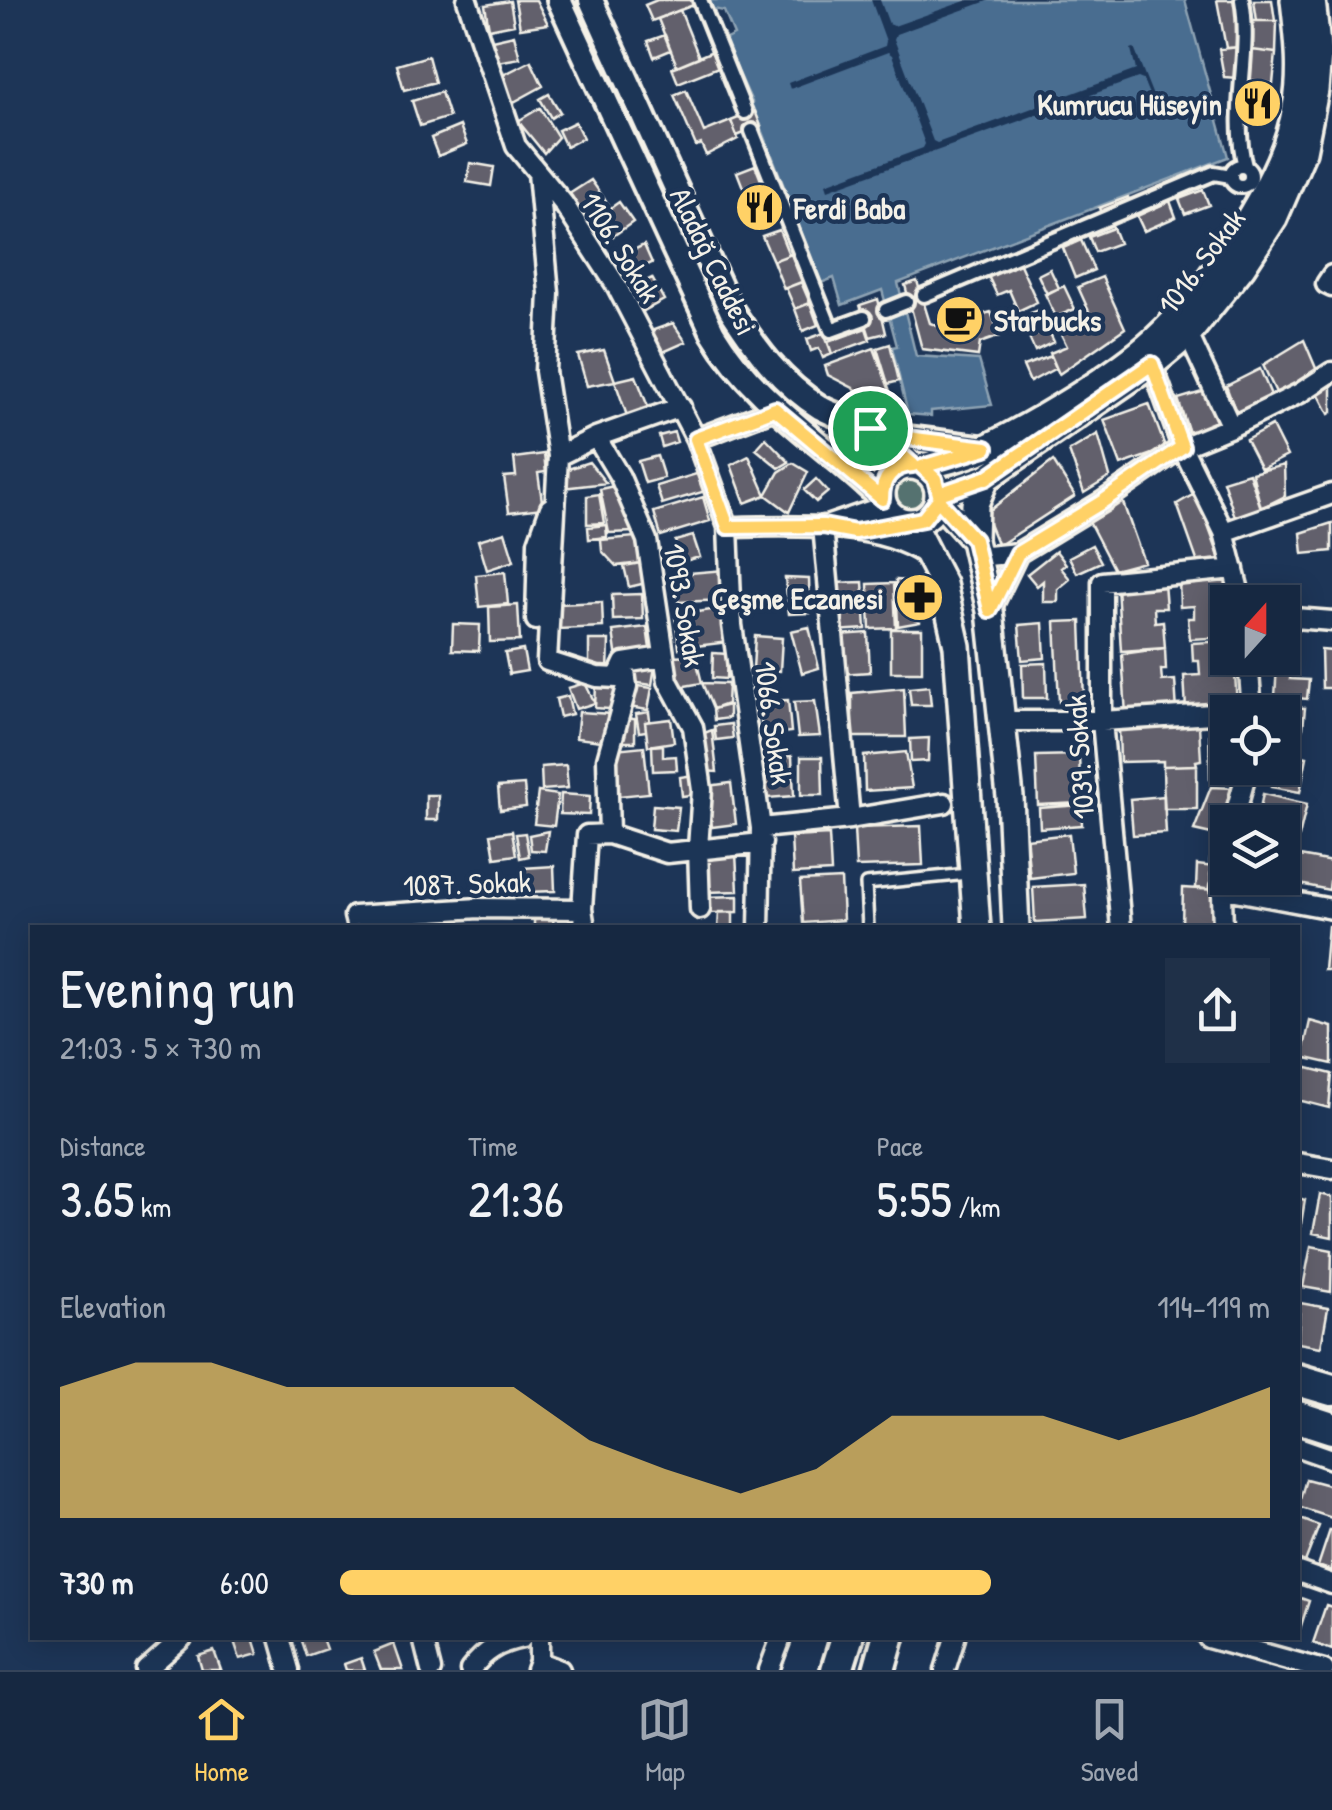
<!DOCTYPE html>
<meta charset="utf-8">
<style>
body{margin:0;font-family:"Patrick Hand",sans-serif;background:#1f3048;color:#f1f3f6;height:100vh;display:flex;flex-direction:column;font-size:38px;white-space:nowrap}
*{box-sizing:border-box;margin:0}
p{font-size:32px;color:#9ea6b1}
.icon{flex:none;width:55px;height:55px;fill:none;stroke:currentColor;stroke-width:2;stroke-linecap:round;stroke-linejoin:round}
.map{position:relative;flex:1;overflow:hidden}
.sheet{position:absolute;left:30px;top:925px;width:1270px;height:715px;display:flex;flex-direction:column;background:#162841;border-radius:0px;box-shadow:0 5px 25px #0003,0 0 0 2px #35445a}
.sheet>*{flex:none}
.needle{width:65px;rotate:21deg}
.controls{position:absolute;left:1210px;top:585px;display:grid;gap:20px}
.controls a{display:grid;place-items:center;width:90px;height:90px;border-radius:0px;background:#162841;box-shadow:0 5px 25px #0003,0 0 0 2px #35445a;font-size:50px}
.pin{position:absolute;display:grid;place-items:center;width:85px;height:85px;color:#fff;margin:-42px;border:5px solid #fff;border-radius:50%;box-shadow:0 2px 10px #0007}
.round{display:grid;place-items:center;flex:none;width:105px;height:105px;border-radius:0px;background:#1f3048}
.summary{display:flex;align-items:center;justify-content:space-between;height:170px;padding:0 30px}
h1{font-size:55px;font-weight:600;line-height:75px}
.stats{display:grid;grid-template-columns:repeat(3,1fr);gap:15px;height:170px;padding:10px 30px}
.stats div{display:grid;align-content:center}
.stats b{font-size:50px;font-weight:600}
.stats small{font-size:28px;font-weight:400}
.stats p{font-size:28px}
.chart{height:280px;padding:20px 30px}
.chart p{display:flex;justify-content:space-between}
.chart svg{width:100%;height:180px;margin-top:10px;fill:#ffd166;opacity:.7}
ul{padding:0 30px;list-style:none;font-size:32px}
li{display:grid;grid-template-columns:160px 120px 1fr;align-items:center;height:75px}
li i{height:25px;border-radius:12px;background:#ffd166}
.tab-bar{display:flex;justify-content:space-around;align-items:center;height:140px;border-top:2px solid #35445a;background:#162841;font-size:28px;color:#9ea6b1}
.tab-bar a{display:grid;justify-items:center;gap:5px}
.tab-bar .current{color:#ffd166}
.map>svg:first-child{display:block}
</style>
<div class="map">
<svg width="1332" height="1670" viewBox="0 0 1332 1670">
<rect width="100%" height="100%" fill="#1d3557"/>
<filter id="ink" filterUnits="userSpaceOnUse"><feTurbulence type="fractalNoise" baseFrequency=".01" numOctaves="2"/><feDisplacementMap in="SourceGraphic" scale="20" xChannelSelector="R" yChannelSelector="G"/><feConvolveMatrix kernelMatrix="1 2 1 2 8 2 1 2 1" color-interpolation-filters="sRGB"/></filter>
<g filter="url(#ink)">
<path fill="#557270" stroke="#a4b2ac" stroke-width="2.5" d="M895 494a16 16 0 1 1 32 0a16 16 0 1 1-32 0Z"/>
<path fill="#486d90" stroke="#8da2b3" stroke-width="2.5" d="M709,0H1185L1228,157L898,283L916,356L979,360L992,405L931,411V416L908,414L892,347L897,346L882,290L842,305L834,278L821,283L755,111L748,114L745,106L752,102L724,40L734,35L724,11L713,9Z"/>
<path fill="#1d3557" d="M871,0H880L889,24L894,26L968,0H990L896,34L894,39L933,141L937,143L1136,70L1131,49L1134,48L1153,96L1150,97L1143,80L1138,78L828,190L826,184L923,148L925,144L892,55L888,52L790,89L788,83L885,46L886,41Z"/>
<path fill="#62606c" stroke="#f4f1e8" stroke-width="2.5" d="M515,0H536L548,24L520,28Z
M657,0H694L696,4L652,21L645,5Z
M1217,0H1237L1240,47L1226,48Z
M1254,0H1272L1275,21H1257Z
M510,1L514,24L489,29L485,5Z
M680,10L699,57L677,66L658,19Z
M1253,21H1277L1276,53L1252,50Z
M514,35L520,58L497,62L492,40Z
M665,35L671,50L654,57L648,41Z
M1240,47L1237,78L1224,77L1219,49Z
M715,50L721,66L678,83L672,68Z
M1252,50L1276,53L1273,84L1249,80Z
M428,56L435,82L404,90L397,65Z
M531,61L543,86L512,103L501,76Z
M686,90L704,132L731,121L738,139L706,155L701,144L696,146L674,95Z
M441,92L449,117L420,126L412,101Z
M1246,92L1270,96L1267,115L1243,111Z
M549,94L560,112L551,118L540,99Z
M540,108L558,137L544,153L518,121Z
M755,111L761,126L737,136L731,121Z
M575,122L583,138L566,147L558,130Z
M460,126L467,144L438,156L431,138Z
M470,163L494,167L491,186L467,182Z
M755,165L776,218L758,226L737,172Z
M591,180L608,204L583,219L566,196Z
M1203,190L1209,205L1185,214L1179,199Z
M1128,197L1132,207L1103,218L1099,208Z
M1170,201L1176,217L1144,231L1137,216Z
M619,202L633,222L606,241L592,221Z
M1113,228L1119,243L1095,252L1089,237Z
M779,230L789,255L773,261L762,236Z
M1081,240L1094,270L1075,278L1063,248Z
M644,245L652,263L624,276L616,258Z
M791,254L802,282L784,289L773,261Z
M1019,262L1037,302L1018,311L1009,290L997,295L988,276Z
M1050,269L1059,288L1047,294L1038,275Z
M1102,277L1125,328L1059,374L1050,353L1067,346L1060,332L1092,318L1078,287Z
M652,278L664,300L638,314L626,292Z
M917,281L930,323L947,329L946,325L991,312L1000,336L980,343L978,356L922,349L905,285Z
M801,282L810,303L795,309L786,288Z
M1064,286L1075,309L1056,317L1045,294Z
M878,299L886,333L870,337L860,305Z
M810,303L818,325L803,331L795,309Z
M1039,310L1054,342L1035,351L1029,338L1041,333L1031,313Z
M673,323L686,342L661,353L651,331Z
M866,328L870,340L832,354L828,342Z
M824,333L832,354L823,358L819,348L811,351L807,339Z
M1304,340L1318,373L1278,397L1263,365Z
M890,344L899,381L888,384L877,348Z
M874,348L890,391L873,398L828,375L825,366Z
M604,350L615,381L587,386L578,355Z
M1051,356L1056,368L1030,382L1023,366Z
M1260,369L1274,402L1238,418L1226,386Z
M636,376L650,412L628,419L615,381Z
M1332,378V412L1329,414L1315,387Z
M1212,389L1222,423L1189,433L1178,399Z
M1149,404L1166,449L1121,465L1104,420Z
M1272,426L1287,456L1261,469L1246,440Z
M674,432L677,442L662,447L659,436Z
M1098,434L1110,477L1084,493L1069,451Z
M766,438L789,462L779,468L756,449Z
M544,454L546,472L538,473L543,508L509,512L504,477L516,476L514,458Z
M657,456L664,478L645,483L638,461Z
M749,456L766,495L745,503L731,465Z
M1053,461L1075,496L998,546L985,514Z
M589,462L606,483L562,488V471Z
M793,463L808,472L789,512L766,495L779,472Z
M1284,465L1285,496L1261,508L1252,473Z
M703,472L709,490L662,504L656,486Z
M1249,473L1261,508L1235,517L1223,481Z
M816,479L828,492L816,502L804,490Z
M614,486L634,532L609,533L600,489Z
M1196,493L1222,564L1200,569L1177,504Z
M599,494L604,523L587,524V496Z
M703,497L710,521L661,536L654,512Z
M1121,497L1144,562L1114,570L1088,520Z
M1332,523V551L1303,554L1301,533Z
M606,525L607,537L589,539L588,527Z
M505,532L514,561L487,570L478,540Z
M693,536L700,557L681,562L675,541Z
M635,537L641,563L616,566L602,551L601,540Z
M1092,545L1101,562L1077,573L1069,557Z
M1056,551L1066,564L1061,568L1070,579L1058,589V602H1043V581L1037,586L1027,574Z
M641,563L646,583L629,587L624,566Z
M724,570L725,600L678,602V574Z
M505,572L508,604L479,607L476,575Z
M785,578L809,579L810,613L789,614Z
M1226,578L1228,637L1190,639L1188,618H1194V606L1180,607L1179,580Z
M896,580L919,582L920,622L898,626Z
M863,582L866,629L835,631L833,583Z
M894,583L896,628L870,629L868,584Z
M1164,583L1166,608H1154L1155,622L1163,621L1165,648L1121,651L1117,586Z
M642,594L643,619L613,620L612,595Z
M602,602L603,627L558,629L557,604Z
M518,605L520,641L490,642L489,607Z
M726,608L729,642L679,648L675,615Z
M1081,621L1084,701L1059,702L1055,622Z
M1043,623L1045,658L1022,660L1019,625Z
M453,624L480,625L479,651L452,650Z
M647,627L651,656L617,660L613,631Z
M809,627L819,668L802,673L791,631Z
M891,629H922V672H891Z
M868,633L870,672L840,674L838,635Z
M755,636L782,638L780,671L753,669Z
M1282,638L1294,639L1292,663L1271,662V658H1282Z
M589,640H609L608,673H589Z
M1228,641V658H1234L1237,706L1186,709L1184,676L1200,675L1199,661H1193L1192,643Z
M1165,648L1166,670H1161L1162,681L1175,680L1177,712L1126,715L1122,654Z
M523,650L527,671L509,674L505,653Z
M1321,650L1332,651V688H1322Z
M713,653L727,654L726,679L712,678Z
M695,655L702,683L679,687L670,656Z
M633,663L655,666L652,685L631,682Z
M1046,663L1047,698H1023L1022,664Z
M1277,667L1291,669L1290,679L1309,680L1307,699L1275,696Z
M585,683L595,703L576,709L568,688Z
M702,683L728,684L727,704L713,709Z
M596,684H619L609,709L595,708Z
M632,685L652,688L648,710L628,707Z
M929,686L931,705H911L909,688Z
M904,688L906,737H852V693Z
M568,696L572,714L560,717L556,699Z
M788,700L791,732L762,735L760,701Z
M815,701L820,736L798,737L794,702Z
M729,705V718L714,720L713,709Z
M1275,706L1305,708L1303,728L1282,727V712H1274Z
M579,712L611,714L601,741L576,738Z
M649,712L650,721L645,722L646,731L639,732L636,714Z
M618,719H635V742H618Z
M671,719L674,742L648,746L645,722Z
M1228,720V768H1241V779H1210L1209,721Z
M731,724L733,738L716,740L714,726Z
M1199,725L1201,760L1196,761L1197,765L1163,766V761L1120,762L1119,728Z
M712,730L717,772L703,771L699,735Z
M929,738L928,761L911,762L910,739Z
M663,745V757L676,756L677,770L653,771L652,746Z
M644,746L649,793L619,796L614,749Z
M906,752L912,788L865,791L864,756Z
M1282,752L1307,757L1300,792L1271,787L1274,768H1282Z
M1079,755L1081,803L1038,805L1036,756Z
M792,756L794,796L767,798L765,758Z
M801,757H822L823,795H801Z
M566,765L568,788L542,790L541,767Z
M1197,765V809H1164L1163,766Z
M694,775L697,794L682,796L680,777Z
M731,783L736,824L712,827L707,786Z
M524,785L526,807L500,810L498,787Z
M1211,787L1235,788L1220,836L1194,830Z
M538,792L558,795L554,826L534,824Z
M561,794L590,796L589,815L560,814Z
M1263,794L1307,804L1299,837L1282,833V822H1257Z
M426,795H438V820H426Z
M1164,796L1166,833L1133,835L1130,799Z
M653,805L679,807L676,831L651,829Z
M1081,805L1082,825L1040,828L1039,808Z
M921,826L923,865L856,867L854,828Z
M512,831L516,855L495,858L491,834Z
M548,831L545,851L531,850L529,835Z
M525,833L529,856L520,858L516,834Z
M1069,834L1073,873L1030,878L1026,839Z
M829,835L831,872L793,874L791,837Z
M736,853L738,891L707,892L705,855Z
M1300,856L1332,862L1329,890L1295,883Z
M1197,865L1215,867L1214,890L1196,888Z
M554,866L555,891L525,892L523,868Z
M841,879L843,920L803,923L800,881Z
M1084,884L1087,919L1035,922L1033,887Z
M1183,888L1216,890L1217,923L1182,925Z
M738,896V912L705,913L704,897Z
M719,912H733V928H718Z
M553,919L554,928H534V920Z
M1328,926L1332,927V970H1324Z
M1310,1021L1332,1027V1064L1302,1057Z
M1300,1066L1332,1074L1329,1108L1298,1100Z
M1320,1194L1332,1197V1237L1313,1233Z
M1298,1198L1305,1200L1298,1242Z
M1311,1246L1332,1250L1331,1292L1303,1287Z
M1300,1303L1328,1308L1321,1347L1298,1343Z
M1306,1479L1332,1486V1518L1298,1507Z
M1298,1518L1319,1526L1305,1562L1298,1559Z
M1330,1530H1332V1571L1318,1566Z
M1298,1597L1309,1601L1298,1635Z
M1326,1605L1332,1607V1650L1313,1643Z
M233,1638H253L258,1654L240,1659Z
M300,1638H322L326,1649L306,1656Z
M394,1644L403,1670H381L374,1652Z
M214,1651L221,1670H202L198,1656Z
M361,1658L365,1670H346L344,1664Z"/>
<g fill="none" stroke-linecap="round" stroke-linejoin="round">
<defs>
<path id="service" d="M868,928L866,884L968,874"/>
<path id="pedestrian" d="M700,0L745,112
M1242,0C1252,55 1230,112 1245,166
M752,131L831,330L864,318
M1231 176a10 10 0 1 1 20 0a10 10 0 1 1-20 0Z
M924,295L1214,173L1231,176
M886,310L906,302"/>
<path id="minor" d="M467,0L516,146L563,203L616,285L696,439L728,527L732,625L761,828L759,928
M538,173L549,293L545,371L558,456L547,661L597,677L617,678L624,663L662,657
M1332,275L1326,284L1332,287
M1188,334L1231,427
M1152,364L1182,447L1224,532L1242,602
M596,437L620,477L647,540L668,681L693,727L702,790L698,848L700,909
M696,439L775,409
M558,456L596,437L681,407
M829,525L884,506
M823,526L850,819
M728,527C786,526 877,520 927,556
M1224,532L1332,494
M977,557L1018,553L1102,502L1182,447L1231,427L1300,393L1332,372
M990,611L1018,553
M1282,617L1332,621
M536,620L538,542L550,508
M1248,658L1252,712
M1003,721H1102L1228,713
M1233,822L1248,768
M761,828L850,819L944,803
M609,834L607,759L627,687L624,663
M1220,888L1332,909
M357,928L354,916L479,908L582,909
M585,928L582,909L587,835L609,834L667,853L762,843
M1121,928L1102,721V582L1234,569
M1223,928L1221,861L1228,840
M1298,1163L1332,1169
M1298,1447L1332,1459
M1298,1572L1332,1584
M280,1638L289,1670
M423,1638L431,1670
M1208,1638L1324,1670
M539,1662L560,1670
M146,1670L182,1638
M470,1670C485,1651 498,1643 522,1638
M536,1670L539,1662V1638
M769,1670L781,1638
M945,1670L955,1638"/>
<path id="tertiary" d="M559,0L713,333C755,403 824,442 882,499
M591,0L731,310C756,348 780,383 821,408C837,417 856,420 871,429C886,438 901,453 913,465
M881,431L907,438L986,448"/>
<path id="secondary" d="M882 494a28 28 0 1 1 56 0a28 28 0 1 1-56 0Z
M922,467C943,461 968,457 988,447C1035,424 1117,375 1155,340C1195,303 1226,259 1253,212C1272,180 1290,145 1296,107C1303,72 1298,35 1294,0
M939,494L986,478L1152,364L1188,334L1242,267L1274,218L1303,151L1315,90L1318,55L1312,0
M938,500L974,540L990,611L1010,797L1016,928
M911,522L943,584L957,646L977,928
M974,540L975,504L986,478"/>
<path id="trunk" d="M1298,1380L1332,1390
M1298,1417L1332,1428
M837,1670L847,1638
M879,1670L888,1638"/>
</defs>
<use href="#service" stroke="#f4f1e8" stroke-width="16"/>
<use href="#pedestrian" stroke="#f4f1e8" stroke-width="20"/>
<use href="#minor" stroke="#f4f1e8" stroke-width="25"/>
<use href="#tertiary" stroke="#f4f1e8" stroke-width="30"/>
<use href="#secondary" stroke="#f4f1e8" stroke-width="32"/>
<use href="#trunk" stroke="#f4f1e8" stroke-width="38"/>
<use href="#service" stroke="#1d3557" stroke-width="9"/>
<use href="#pedestrian" stroke="#1d3557" stroke-width="12"/>
<use href="#minor" stroke="#1d3557" stroke-width="18"/>
<use href="#tertiary" stroke="#1d3557" stroke-width="22"/>
<use href="#secondary" stroke="#1d3557" stroke-width="25"/>
<use href="#trunk" stroke="#1d3557" stroke-width="30"/>
</g>
</g>
<g fill="none" stroke-linecap="round" stroke-linejoin="round" filter="url(#ink)">
<defs>
<path id="route" d="M1152,364L1182,447L1102,502L1018,553L990,610L974,540L938,500L923,519L855,532L823,526L728,527L696,439L775,409L882,499C882,478 892,466 913,465L870,428L907,438L986,448L922,467L935,479L939,494L986,478Z"/>
</defs>
<use href="#route" stroke="#fff" stroke-width="20"/>
<use href="#route" stroke="#ffd166" stroke-width="12"/>
</g>
<defs>
<symbol id="restaurant-disc" viewBox="-11 -11 22 22"><circle r="9.5" fill="#ffd166" stroke="#1d3557"/><path d="M-5-6h1v4h1v-4h1v4h1v-4h1v5L-1.5 .5V6h-2V.5L-5-1ZM5-6V6H3V1.5H1.5Q1.5-4 5-6Z" fill="#111"/></symbol>
<symbol id="cafe-disc" viewBox="-11 -11 22 22"><circle r="9.5" fill="#ffd166" stroke="#1d3557"/><path d="M-5.5-4.5H6V0H3Q3 3.5 0 3.5H-2.5Q-5.5 3.5-5.5 0ZM3-3.2v2h1.7v-2ZM-6 4.5H4V6H-6Z" fill="#111"/></symbol>
<symbol id="pharmacy-disc" viewBox="-11 -11 22 22"><circle r="9.5" fill="#ffd166" stroke="#1d3557"/><path d="M-2-6h4v4h4v4h-4v4h-4v-4h-4v-4h4Z" fill="#111"/></symbol>
</defs>
<g fill-rule="evenodd">
<use href="#restaurant-disc" x="1230" y="76" width="55" height="55"/>
<use href="#restaurant-disc" x="732" y="180" width="55" height="55"/>
<use href="#cafe-disc" x="932" y="292" width="55" height="55"/>
<use href="#pharmacy-disc" x="892" y="570" width="55" height="55"/>
</g>
<g text-anchor="middle" dominant-baseline="central" stroke-width="9" stroke-linejoin="round" paint-order="stroke">
<g font-size="30" font-weight="bold" fill="#f4f1e8" stroke="#1d3557" text-anchor="end">
<text x="1222" y="104">Kumrucu Hüseyin</text>
<text x="794" y="208" text-anchor="start">Ferdi Baba</text>
<text x="994" y="320" text-anchor="start">Starbucks</text>
<text x="884" y="598">Çeşme Eczanesi</text>
</g>
<g font-size="30" fill="#f4f1e8" stroke="#1d3557">
<text transform="translate(621 247) rotate(58)">1106. Sokak</text>
<text transform="translate(714 261) rotate(64)">Aladağ Caddesi</text>
<text transform="translate(1201 261) rotate(-53)">1016. Sokak</text>
<text transform="translate(685 605) rotate(80)">1093. Sokak</text>
<text transform="translate(774 723) rotate(82)">1066. Sokak</text>
<text transform="translate(1079 757) rotate(-94)">1039. Sokak</text>
<text transform="translate(467 883) rotate(-2)">1087. Sokak</text>
</g>
</g>
</svg>
<div class="controls">
<a><svg class="needle" viewBox="-14 -14 28 28"><path d="M0-13l5 13h-10z" fill="#e53935"/><path d="M0 13l5-13h-10z" fill="#9ea6b1"/></svg></a>
<a><svg class="icon" aria-label="locate" viewBox="0 0 24 24"><circle cx="12" cy="12" r="6"/><path d="M12 2v4M12 18v4M2 12h4M18 12h4"/></svg></a>
<a><svg class="icon" aria-label="layers" viewBox="0 0 24 24"><path d="M12 4l9 5-9 5-9-5zM3 14l9 5 9-5"/></svg></a>
</div>
<div class="pin" style="left:870px;top:428px;background:#1e9e55"><svg class="icon" aria-label="arrive" viewBox="0 0 24 24"><path d="M6 21V4h12l-3 4 3 4H6"/></svg></div>
<section class="sheet">
<div class="summary"><div><h1>Evening run</h1><p>21:03 · 5 × 730 m</p></div><a class="round"><svg class="icon" aria-label="share" viewBox="0 0 24 24"><path d="M12 15V3M7 8l5-5 5 5M5 13v7h14v-7"/></svg></a></div>
<div class="stats">
<div><p>Distance</p><b>3.65<small> km</small></b></div>
<div><p>Time</p><b>21:36</b></div>
<div><p>Pace</p><b>5:55<small> /km</small></b></div>
</div>
<div class="chart"><p><span>Elevation</span>114–119 m</p>
<svg viewBox="0 0 160 44" preserveAspectRatio="none"><path d="M0 44V12L10 6L20 6L30 12L40 12L50 12L60 12L70 25L80 32L90 38L100 32L110 19L120 19L130 19L140 25L150 19L160 12V44z"/></svg>
</div>
<ul>
<li><b>730 m</b>6:00<i style="width:70%"></i></li>
</ul>
</section>
</div>
<nav class="tab-bar">
<a class="current"><svg class="icon" aria-label="home" viewBox="0 0 24 24"><path d="M3 11l9-7 9 7M6 9v11h12V9"/></svg>Home</a>
<a><svg class="icon" aria-label="map" viewBox="0 0 24 24"><path d="M3 6l6-2 6 2 6-2v14l-6 2-6-2-6 2zM9 4v14M15 6v14"/></svg>Map</a>
<a><svg class="icon" aria-label="saved" viewBox="0 0 24 24"><path d="M7 4h10v16l-5-4-5 4z"/></svg>Saved</a>
</nav>
